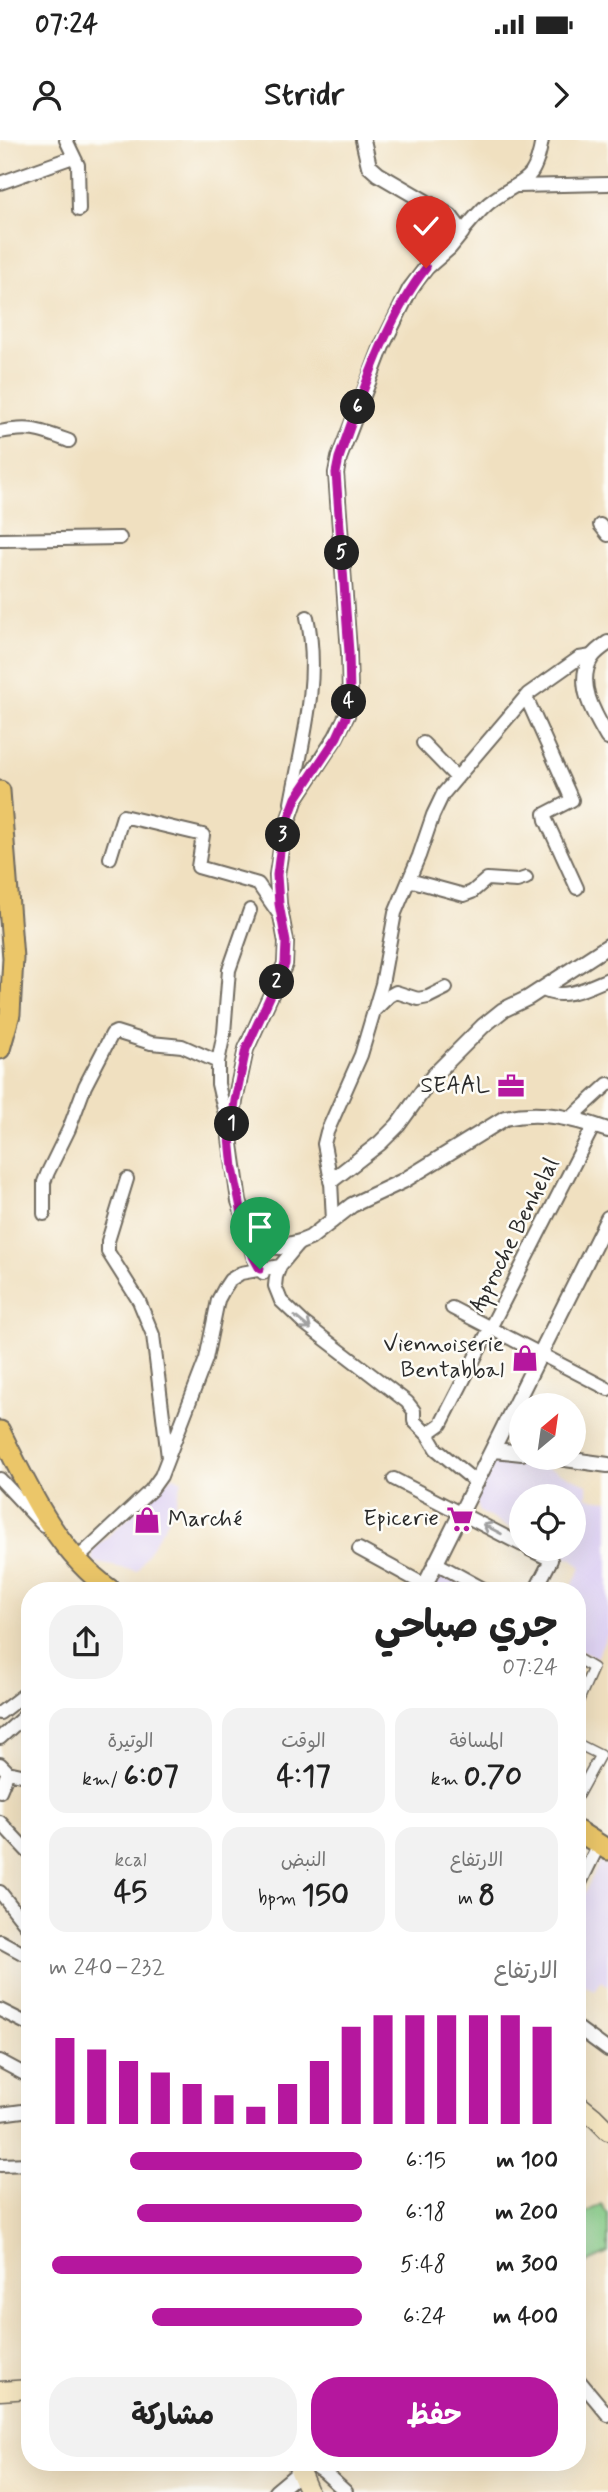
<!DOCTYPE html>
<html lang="ar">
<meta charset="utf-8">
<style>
body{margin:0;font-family:Mynerve,"Playpen Sans Arabic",sans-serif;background:#f2f2f2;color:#222;direction:rtl;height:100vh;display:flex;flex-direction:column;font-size:26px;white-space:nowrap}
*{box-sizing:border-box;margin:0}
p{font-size:23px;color:#767676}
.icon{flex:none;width:38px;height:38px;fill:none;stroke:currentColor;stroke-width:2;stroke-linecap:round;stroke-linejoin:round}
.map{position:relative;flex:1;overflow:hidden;direction:ltr}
.sheet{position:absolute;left:21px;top:1442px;width:565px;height:889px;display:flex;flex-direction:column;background:#fff;border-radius:28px;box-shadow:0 7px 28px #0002;direction:rtl}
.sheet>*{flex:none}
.needle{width:46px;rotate:29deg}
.controls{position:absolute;left:509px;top:1253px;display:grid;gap:14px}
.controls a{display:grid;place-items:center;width:77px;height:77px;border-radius:50%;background:#fff;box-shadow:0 7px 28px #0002;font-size:35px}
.pin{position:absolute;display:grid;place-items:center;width:60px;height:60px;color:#fff;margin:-72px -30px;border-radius:50% 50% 50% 0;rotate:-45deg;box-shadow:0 0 7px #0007}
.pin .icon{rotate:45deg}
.km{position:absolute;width:35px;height:35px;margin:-18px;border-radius:50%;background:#222;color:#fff;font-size:19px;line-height:35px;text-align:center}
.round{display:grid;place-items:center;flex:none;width:74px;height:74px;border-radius:28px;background:#f2f2f2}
.head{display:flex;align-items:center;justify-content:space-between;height:119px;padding:0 28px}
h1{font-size:38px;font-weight:700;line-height:52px}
.metrics{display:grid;grid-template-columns:repeat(3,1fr);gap:10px;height:119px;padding:7px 28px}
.metrics div{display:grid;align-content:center;border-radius:18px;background:#f2f2f2;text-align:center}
.metrics b{font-size:30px;font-weight:700}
.metrics small{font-size:19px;font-weight:400}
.metrics p{font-size:19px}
.chart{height:196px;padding:14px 28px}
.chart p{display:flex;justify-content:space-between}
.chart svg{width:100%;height:126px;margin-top:7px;stroke:#b5179e;stroke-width:6}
.cta{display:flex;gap:14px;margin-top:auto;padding:14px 28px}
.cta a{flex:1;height:80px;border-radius:28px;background:#b5179e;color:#fff;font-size:28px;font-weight:700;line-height:80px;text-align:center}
.cta a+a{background:#f2f2f2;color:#222}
ul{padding:0 28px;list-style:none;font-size:23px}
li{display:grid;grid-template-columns:112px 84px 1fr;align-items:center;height:52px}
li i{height:18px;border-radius:9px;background:#b5179e}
.status{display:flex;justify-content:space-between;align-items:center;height:49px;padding:0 35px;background:#fff;direction:ltr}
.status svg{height:19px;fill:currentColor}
header{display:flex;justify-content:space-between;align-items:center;height:91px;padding:0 28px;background:#fff;font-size:32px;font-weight:700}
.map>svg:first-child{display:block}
</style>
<div class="status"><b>07:24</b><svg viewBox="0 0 49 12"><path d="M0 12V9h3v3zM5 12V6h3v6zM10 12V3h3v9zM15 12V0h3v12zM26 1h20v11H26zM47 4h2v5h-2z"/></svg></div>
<header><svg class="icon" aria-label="forward" viewBox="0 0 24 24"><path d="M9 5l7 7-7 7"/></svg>Stridr<svg class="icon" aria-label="person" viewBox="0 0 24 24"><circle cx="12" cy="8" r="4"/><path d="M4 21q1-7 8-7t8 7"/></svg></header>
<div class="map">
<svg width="608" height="2352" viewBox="0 0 608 2352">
<rect width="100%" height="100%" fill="#fdfcf7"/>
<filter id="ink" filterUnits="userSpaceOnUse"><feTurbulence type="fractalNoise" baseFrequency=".0143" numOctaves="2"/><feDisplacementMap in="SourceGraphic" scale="14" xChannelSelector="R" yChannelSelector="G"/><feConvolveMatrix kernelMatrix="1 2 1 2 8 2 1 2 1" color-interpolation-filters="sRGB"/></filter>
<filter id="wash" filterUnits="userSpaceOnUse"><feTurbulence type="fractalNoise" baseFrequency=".00686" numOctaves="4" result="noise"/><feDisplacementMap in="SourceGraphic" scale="28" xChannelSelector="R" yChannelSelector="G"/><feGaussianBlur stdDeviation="1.57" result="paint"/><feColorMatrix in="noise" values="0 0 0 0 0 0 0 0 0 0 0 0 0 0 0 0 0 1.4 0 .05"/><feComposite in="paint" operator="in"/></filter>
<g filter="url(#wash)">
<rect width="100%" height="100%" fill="#f0e0c0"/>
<path fill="#e0d4f4" d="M494,1316L528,1324L535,1323L587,1344V1358L608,1360V1494L596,1518L578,1509V1451H569L581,1428L572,1418L570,1419L551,1409H574V1356H522L521,1394L480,1372L474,1356Z
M173,1336L182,1341L174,1370L137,1431L93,1422L92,1411Z
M439,1433L472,1451H430Z
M600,1722L608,1726V1846L601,1841L595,1851L578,1842V1766Z"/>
<path fill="#84ca85" stroke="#587a58" stroke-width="2" d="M601,2064L608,2074V2113L578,2127V2077Z"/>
</g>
<g filter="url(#ink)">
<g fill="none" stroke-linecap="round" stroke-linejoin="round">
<defs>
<path id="pedestrian" d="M578,1519L593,1528L578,1562
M578,1604L600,1615L578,1655"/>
<path id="minor" d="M66,0L78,25L79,70
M0,43L73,17
M517,46L608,44
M462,92C472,81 481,68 493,60C524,37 534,46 542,0
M0,292C31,286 39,290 69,301
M600,385L608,395
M0,400L120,398
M526,557L572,660L545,674L546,680L577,748
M423,603L457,638
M291,663C302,603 321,538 307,477
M110,718L123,676L203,695L198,727L258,744L281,777
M409,740L464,755L472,752L487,739L517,741L526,738
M542,849C561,862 589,847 608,839
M376,869L389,856L396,852L418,859L428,857L446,848
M572,977L608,944
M229,991L218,944V922L224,893L229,830L250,770
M127,1039L108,1101V1112L139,1161L153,1195L168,1317
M44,1074V1042L48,1032L69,989L85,946L112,894L116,892L151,903L182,906L218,922
M243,1079L253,1116L263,1133
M333,1081L331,1041L324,1004L327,992L361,915L382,844L395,773L419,716L433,675L443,654L528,554L579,518L592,516
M300,1102L280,1126L276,1137L275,1146L281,1161L304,1183L407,1262L414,1271V1281L427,1294L436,1309L477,1343
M452,1168L608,1249
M427,1294L441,1284L594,985
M0,1339L43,1385
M394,1339L522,1405
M359,1409L425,1445
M529,1409L551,1420L535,1451
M73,1416L76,1420L151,1350L161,1336L206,1219L218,1160L224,1149L230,1140L241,1133L280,1126
M436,1423L487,1451
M0,1573L30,1550
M0,1598L30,1571
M0,1624L8,1632L30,1637
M0,1651L8,1632
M0,1682L30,1714
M578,1747L599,1704
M0,1752L30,1790
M0,1801L22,1813
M0,1870L30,1885
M578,1888L608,1910
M0,1921L30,1937
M0,1974L30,1970
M0,2025L30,2024
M578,2239L608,2275
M309,2322L324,2332L346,2352"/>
<path id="tertiary" d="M363,0L369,26L378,34L450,76L462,92L449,108L426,128L410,149L382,206L339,318L336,333L349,512L350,554L347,575L336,597L296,658L283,696L277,735L279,764L286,802L285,824L246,909L235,961L230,998L239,1061L247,1083L259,1099L270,1106L280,1107L300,1102L310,1098L352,1065L403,1041L505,978C542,970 573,978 608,990
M608,503C602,507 595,512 591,518C575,544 595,576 608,598
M331,1041L380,1003L398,985L434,935L483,886L503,870L528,858L608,806
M494,1310L522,1313
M558,1318L608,1325
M422,1451L608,1078
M276,2352L300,2332"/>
<path id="secondary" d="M578,1964L594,1977L608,1991
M0,2251L30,2249
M296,2322L309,2352"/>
<path id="primary" d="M0,651L13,818L10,874L0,909
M0,1291C29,1350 57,1412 112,1451
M578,1691L608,1710"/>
</defs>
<use href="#pedestrian" stroke="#706a5f" stroke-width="12"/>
<use href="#minor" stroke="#706a5f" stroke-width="16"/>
<use href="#tertiary" stroke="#706a5f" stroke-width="18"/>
<use href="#secondary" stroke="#706a5f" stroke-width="21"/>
<use href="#primary" stroke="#706a5f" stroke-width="23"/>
<use href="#pedestrian" stroke="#fff" stroke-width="9"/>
<use href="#minor" stroke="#fff" stroke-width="12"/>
<use href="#tertiary" stroke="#fff" stroke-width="14"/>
<use href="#secondary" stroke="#f7e8c3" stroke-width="18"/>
<use href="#primary" stroke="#ebc669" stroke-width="19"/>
</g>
<defs><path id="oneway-shaft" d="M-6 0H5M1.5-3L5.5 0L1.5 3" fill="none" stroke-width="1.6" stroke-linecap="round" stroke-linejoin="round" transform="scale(1.75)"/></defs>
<g stroke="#a0a0a0">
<use href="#oneway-shaft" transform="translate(303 1183) rotate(39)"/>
<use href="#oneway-shaft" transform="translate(492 1389) rotate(-153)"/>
</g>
</g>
<g fill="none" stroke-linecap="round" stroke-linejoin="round" filter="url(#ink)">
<defs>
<path id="route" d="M260,1129L253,1116L246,1094L233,1028L230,998L235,961L246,909L285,824L286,802L279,764L277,735L282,696L296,658L337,597L347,575L350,554L349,512L336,333L339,318C361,257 386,178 426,128"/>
</defs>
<use href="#route" stroke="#fff" stroke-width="14"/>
<use href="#route" stroke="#b5179e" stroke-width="9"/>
</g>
<defs>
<symbol id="office-bare" viewBox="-9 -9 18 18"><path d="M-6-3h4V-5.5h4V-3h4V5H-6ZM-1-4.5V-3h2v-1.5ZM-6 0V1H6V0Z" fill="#b5179e" stroke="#fdfcf7" stroke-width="2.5" paint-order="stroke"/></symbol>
<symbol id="shop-bare" viewBox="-9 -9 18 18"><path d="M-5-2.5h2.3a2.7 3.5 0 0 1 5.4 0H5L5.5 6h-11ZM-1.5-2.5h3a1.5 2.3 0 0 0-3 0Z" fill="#b5179e" stroke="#fdfcf7" stroke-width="2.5" paint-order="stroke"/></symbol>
<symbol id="supermarket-bare" viewBox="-9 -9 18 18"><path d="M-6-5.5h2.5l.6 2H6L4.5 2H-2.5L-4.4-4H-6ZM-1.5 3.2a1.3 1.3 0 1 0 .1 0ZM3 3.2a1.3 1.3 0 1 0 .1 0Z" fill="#b5179e" stroke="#fdfcf7" stroke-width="2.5" paint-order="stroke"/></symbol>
</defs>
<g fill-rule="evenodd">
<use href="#office-bare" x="492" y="927" width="38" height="38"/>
<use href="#shop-bare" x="506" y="1199" width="38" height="38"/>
<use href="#supermarket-bare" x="441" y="1360" width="38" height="38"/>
<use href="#shop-bare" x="128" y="1361" width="38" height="38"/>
</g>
<g text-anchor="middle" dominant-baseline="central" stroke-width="5" stroke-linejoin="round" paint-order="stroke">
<g font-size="23" fill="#2b2b2b" stroke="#fdfcf7" text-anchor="end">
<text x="490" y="946">SEAAL</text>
<text x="504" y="1205">Viennoiserie<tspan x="504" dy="26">Bentabbal</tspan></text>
<text x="439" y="1379">Epicerie</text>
<text x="168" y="1380" text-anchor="start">Marché</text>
</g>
<g font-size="23" fill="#2b2b2b" stroke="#fdfcf7">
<text transform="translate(515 1095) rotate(-63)">Approche Benhelal</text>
</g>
</g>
</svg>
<div class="controls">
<a><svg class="needle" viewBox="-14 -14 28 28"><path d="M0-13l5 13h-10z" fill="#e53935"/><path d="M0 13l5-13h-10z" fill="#767676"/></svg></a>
<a><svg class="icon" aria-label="locate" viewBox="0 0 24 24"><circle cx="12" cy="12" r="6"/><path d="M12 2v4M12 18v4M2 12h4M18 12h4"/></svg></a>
</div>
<div class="pin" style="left:260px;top:1129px;background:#1e9e55"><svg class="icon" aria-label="arrive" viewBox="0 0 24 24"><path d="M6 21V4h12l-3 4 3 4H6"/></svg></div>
<div class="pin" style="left:426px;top:128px;background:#d93025"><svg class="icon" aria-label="check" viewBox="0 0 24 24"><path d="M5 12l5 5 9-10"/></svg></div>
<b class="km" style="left:232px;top:984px">1</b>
<b class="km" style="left:277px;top:842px">2</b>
<b class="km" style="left:283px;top:695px">3</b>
<b class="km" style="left:349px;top:562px">4</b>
<b class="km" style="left:342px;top:413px">5</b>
<b class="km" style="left:358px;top:267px">6</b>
<section class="sheet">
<div class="head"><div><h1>جري صباحي</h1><p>07:24</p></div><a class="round"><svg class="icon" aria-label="share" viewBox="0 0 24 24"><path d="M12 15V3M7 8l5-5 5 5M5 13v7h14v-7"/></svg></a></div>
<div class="metrics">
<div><p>المسافة</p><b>0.70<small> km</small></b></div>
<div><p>الوقت</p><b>4:17</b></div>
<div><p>الوتيرة</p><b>6:07<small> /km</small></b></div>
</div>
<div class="metrics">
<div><p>الارتفاع</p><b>8<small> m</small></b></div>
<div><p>النبض</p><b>150<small> bpm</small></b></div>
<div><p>kcal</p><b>45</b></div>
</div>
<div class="chart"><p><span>الارتفاع</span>232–240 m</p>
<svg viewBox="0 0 160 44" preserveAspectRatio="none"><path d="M5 44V14M15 44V18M25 44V22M35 44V26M45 44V30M55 44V34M65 44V38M75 44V30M85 44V22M95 44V10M105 44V6M115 44V6M125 44V6M135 44V6M145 44V6M155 44V10"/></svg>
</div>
<ul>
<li><b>100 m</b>6:15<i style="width:74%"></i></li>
<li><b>200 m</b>6:18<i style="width:72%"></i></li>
<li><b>300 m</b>5:48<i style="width:99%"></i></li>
<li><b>400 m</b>6:24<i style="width:67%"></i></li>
</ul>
<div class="cta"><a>حفظ</a><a>مشاركة</a></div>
</section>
</div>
